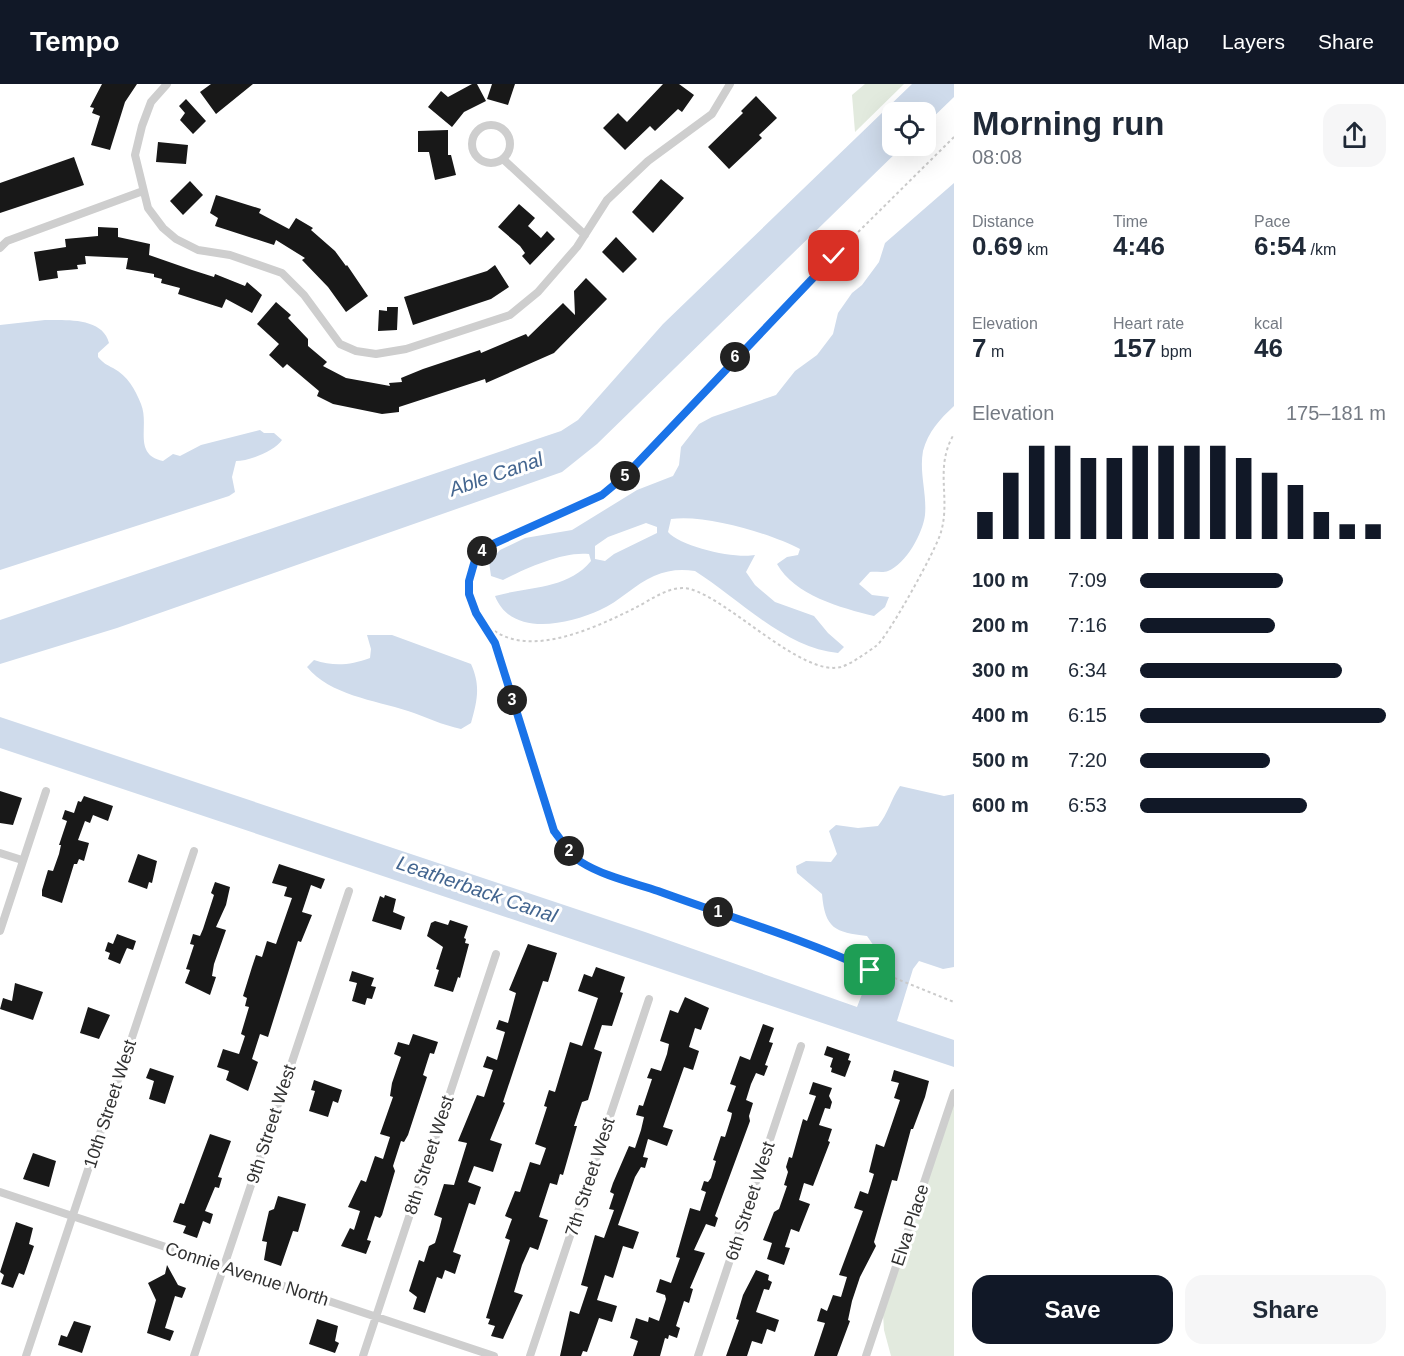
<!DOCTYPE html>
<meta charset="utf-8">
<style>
body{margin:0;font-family:Helvetica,sans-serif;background:#f6f6f7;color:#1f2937;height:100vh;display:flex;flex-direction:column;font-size:22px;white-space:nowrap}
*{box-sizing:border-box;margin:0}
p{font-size:20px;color:#747a83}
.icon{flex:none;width:33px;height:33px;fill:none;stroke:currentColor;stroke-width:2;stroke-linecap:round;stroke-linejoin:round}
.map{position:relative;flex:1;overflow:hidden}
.details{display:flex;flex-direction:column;background:#fff;width:450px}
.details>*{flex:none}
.fabs{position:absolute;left:882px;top:18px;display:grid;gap:12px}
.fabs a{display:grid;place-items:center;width:54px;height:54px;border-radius:12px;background:#fff;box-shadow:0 6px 24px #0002;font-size:30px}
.pin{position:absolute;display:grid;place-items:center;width:51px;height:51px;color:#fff;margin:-26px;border-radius:12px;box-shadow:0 3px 9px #0006}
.km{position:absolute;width:30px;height:30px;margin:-15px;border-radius:50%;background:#222;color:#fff;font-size:16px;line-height:30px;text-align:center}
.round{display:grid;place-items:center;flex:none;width:63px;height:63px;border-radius:18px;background:#f6f6f7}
.headline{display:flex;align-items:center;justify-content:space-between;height:102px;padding:0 18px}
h1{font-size:33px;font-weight:700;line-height:45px}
.stats{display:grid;grid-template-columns:repeat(3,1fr);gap:9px;height:102px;padding:6px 18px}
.stats div{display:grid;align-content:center}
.stats b{font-size:26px;font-weight:700}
.stats small{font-size:16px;font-weight:400}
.stats p{font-size:16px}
.chart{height:168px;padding:12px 18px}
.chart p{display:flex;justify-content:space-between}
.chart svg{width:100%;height:108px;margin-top:6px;stroke:#111827;stroke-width:6}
.primary-button{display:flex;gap:12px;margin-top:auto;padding:12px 18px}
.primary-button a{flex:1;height:69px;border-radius:18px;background:#111827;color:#fff;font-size:24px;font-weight:700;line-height:69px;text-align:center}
.primary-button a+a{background:#f6f6f7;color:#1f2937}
ul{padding:0 18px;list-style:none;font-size:20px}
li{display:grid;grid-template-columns:96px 72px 1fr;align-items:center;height:45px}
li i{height:15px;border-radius:8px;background:#111827}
header{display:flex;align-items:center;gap:36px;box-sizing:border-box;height:84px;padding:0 30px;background:#111827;color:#fff}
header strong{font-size:28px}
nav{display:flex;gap:33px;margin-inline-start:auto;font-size:21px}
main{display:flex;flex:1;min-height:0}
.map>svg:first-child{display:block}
</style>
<header>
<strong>Tempo</strong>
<nav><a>Map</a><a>Layers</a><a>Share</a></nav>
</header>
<main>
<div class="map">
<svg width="954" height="1272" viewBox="0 0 954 1272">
<rect width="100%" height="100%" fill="#fff"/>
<path fill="#e2eade" d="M865,0H904L855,48L852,11Z
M954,1018V1272H891L884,1246L883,1230Z"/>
<path fill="#cfdbeb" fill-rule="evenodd" d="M912,0H954V13L926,40V28H892V62H903L597,360L562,388L117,544L0,580V536L561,347L578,336L663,240Z
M954,99V322C940,335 928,348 923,367C919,389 927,409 925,431C923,449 906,480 888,487C883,489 875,487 870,488L859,500L872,511L889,513L885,523L874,532C841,524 794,511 777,480L787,473L798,471L800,465C769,449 705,430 671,435L668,448C681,463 735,475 755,471L746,488L755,501L775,518L814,532L828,549L844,563L838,569C786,565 738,514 695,487C680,485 668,486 654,492C635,500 619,518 600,526C567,541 511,553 495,512C529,502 567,506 591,477L589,470C564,467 526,484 503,496L491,492L489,478L500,466L525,454L572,446L637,406L673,392L679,381L681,363L699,340L712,333L776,311L795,287L817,271L833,250L838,229L852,209L862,201L879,178L885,159ZM646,439L657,443V449L614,470L605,477L595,475V462L608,453Z
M45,236C65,236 103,233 109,259L98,269V273C103,279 107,281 113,284C128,292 135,305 141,320C150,342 132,370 163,377L173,370L180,372L201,361L260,346L264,349H274L282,356C275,367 249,377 236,377L232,393L235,408L229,412L0,486V241Z
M367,551H392L471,580C481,602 477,617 471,639L461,645C442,641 426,633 408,627C374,616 330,611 307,583L314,576C335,583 350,581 370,574L371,565Z
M0,633L645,848L857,923L873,882L876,865L867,852C835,848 825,845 822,810L797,789L796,782L806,777L831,778L837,770L829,747L836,741L858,744L878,742C888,730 891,715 900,702L944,712L954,710V883L943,885L919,877L913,885L897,937L954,956V983L0,664Z"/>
<path fill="#181818" d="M102,0H137L125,18L110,66L91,61L100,32L92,29L94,24L90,23Z
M211,0H253L216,30L200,8Z
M472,0H477L486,17L464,28L452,43L428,23L441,7L448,13Z
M492,0H515L508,21L487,15Z
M663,0H679L694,11L682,28L678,25L655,47L650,42L625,66L603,44L618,29L627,38Z
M756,12L777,34L759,51L762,54L729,85L708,63L743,29L741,27Z
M186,15L206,37L193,50L180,36L185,29L179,22Z
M448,46V71H451L456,91L435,96L429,68H418V47Z
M158,58L188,61L186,80L156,78Z
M74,73L84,101L0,129V99Z
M661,95L684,114L653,149L632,128Z
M190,97L203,111L183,131L170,117Z
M216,111L261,125L259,129L289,145L296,134L313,144L311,146L335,167L346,182L347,181L368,212L346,228L328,203L302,176L305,174L276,156L274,161L215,142L218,134L210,129Z
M519,120L535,134L528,142L541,154L547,147L555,155L530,181L522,172L525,169L520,162L498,143Z
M98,143L118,144V153L150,160L149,171L192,186L214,193L215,190L245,202L247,198L262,211L252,229L226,215L222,224L178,210L180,204L161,199L162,195L154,193V190L126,185L128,174L85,172L86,180L77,181L78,185L57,187L58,194L39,197L34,168L66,163L65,155L98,152Z
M616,153L637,175L623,189L602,168Z
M495,181L509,203L491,215L413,241L404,213L487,187Z
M586,194L607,215L554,269L486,299L485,295L399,323V328L382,330L333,320L317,312L319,307L287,280L283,284L269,271L279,260L257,240L276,218L291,231L288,234L308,255V262L327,278L323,282L346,294L390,302L389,299L402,298L401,294L423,285L480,266L481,269L526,250L528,253L563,219L575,231L574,207Z
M387,223H398L397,246L378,247L379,226L387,227Z
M0,707L22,714L13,741L0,739Z
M84,712L113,722L108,737L93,731L90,739L85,737L78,756L89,759L84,777L79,775L77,780H74L62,819L42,812V806L48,786L53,787L59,770L61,761H59L67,737L62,735L65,726L74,729L78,717L81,718Z
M138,770L157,777L152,799L149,798L147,805L128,798Z
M279,780L325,795L321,805L311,801L302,828L312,831L301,858L298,857L268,953L260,950L252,975L258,978L248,1007L226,996L229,987L217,983L223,965L239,970L245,952L241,950L249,923L245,922L247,914L243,912L252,883L256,871L262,873L267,857L276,860L292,814L284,812L287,803L272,799Z
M215,798L230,803L226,821L216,843L226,846L214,880L212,892L216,893L210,911L185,899L190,886L186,885L194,861L190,860L193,850L200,852L203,845L214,811L211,809Z
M385,811L396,815L393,828L405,833L401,846L372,837L380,812L384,814Z
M450,836L468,842L464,854L466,855L465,859L469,860L460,894L458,893L453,908L434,902L439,886L436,885L443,863L427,852L431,839L435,837L448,841Z
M117,850L136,857L133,866L127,864L126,866L120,880L108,875L110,869L105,867L108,858L113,860Z
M528,860L557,869L548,898L543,897L503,1018L505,1019L490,1056L502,1060L493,1088L474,1082L468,1098L481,1103L475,1121L469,1119L453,1168L461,1171L455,1190L445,1186L442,1195L437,1193L425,1229L413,1225L417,1213L409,1207L419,1176L424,1178L429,1162L435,1159L439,1146L442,1134L434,1131L444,1100L454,1101L467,1059L458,1057L477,1011L484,1013L493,986L483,983L487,972L497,976L505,948L496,945L499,936L508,939L516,909L509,906Z
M596,883L625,893L620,908L623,909L612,942L602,941L594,965L602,968L591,1006L588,1016L582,1018L574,1042H577L563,1091L560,1090L557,1101L550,1099L539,1133L548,1136L538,1166L530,1163L522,1181L514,1208L523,1211L503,1255L491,1252L495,1242L488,1240L490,1235L486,1234L510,1156L505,1154L512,1135L505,1132L515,1107L520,1108L530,1078L540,1081L546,1064L535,1060L547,1023L544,1022L549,1006L555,1008L570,958L582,962L598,914L578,907L584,890L592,893Z
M352,887L374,894L371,902L376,903L372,915L367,914L365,921L352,917L357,899L349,897Z
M15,899L43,908L33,936L0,925L3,914L12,917Z
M685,913L709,924L701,946L695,944L689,963L699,967L693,986L684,983L663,1043L673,1046L667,1062L648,1055L643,1073L648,1074L645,1084L641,1083L635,1093L618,1141L639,1148L633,1165L623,1162L613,1194L605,1191L597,1216L617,1222L612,1238L599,1234L587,1268L583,1267L581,1272H560L570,1227L579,1230L588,1203L581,1201L595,1151L604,1154L614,1126L609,1125L614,1110L610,1108L613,1099L629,1062L635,1064L641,1046L644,1033L636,1031L639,1021L643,1022L652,995L647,994L651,984L661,987L667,970L669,960L660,957L670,926L678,929Z
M88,923L110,931L99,955L80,949Z
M763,940L774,944L769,958L773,959L765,981L768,982L764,992L756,989L751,1000L746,1016L753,1019L749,1032L750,1037L715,1132L718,1134L715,1143L706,1140L694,1166L705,1169L690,1204L693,1205L689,1219L684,1217L676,1242L680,1244L677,1254L669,1251L668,1255L665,1254L660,1272H633L638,1257L630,1254L636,1234L648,1238L649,1233L659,1237L666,1215L665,1211L656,1208L660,1195L671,1199L680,1174L676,1173L690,1124L700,1127L706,1108L701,1106L704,1097L708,1098L711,1094L716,1077L713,1076L721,1052L725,1053L731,1034L732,1029L727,1027L736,1002L730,1000L740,972L750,976Z
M413,950L438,958L434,970L430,969L423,991L427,993L408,1051L404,1058L401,1057L393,1082L395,1087L382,1131L380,1134L375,1132L367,1156L371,1157L366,1170L341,1162L350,1144L354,1146L360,1127L348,1123L361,1096L366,1098L375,1072L383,1075L390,1053L380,1050L393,1013L390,1012L392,999L401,973L394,970L398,958L409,961Z
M827,962L850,970L848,976L851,977L845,993L831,988L832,984L830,983L833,974L824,971Z
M150,984L174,992L165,1020L149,1015L154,997L146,994Z
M894,986L929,997L925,1013L913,1045H911L897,1097L892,1096L874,1158L876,1162L860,1193L852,1217L848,1236L850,1237L837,1272H814L825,1239L817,1237L821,1224L827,1227L833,1211L841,1213L847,1193L839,1191L863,1127L854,1124L860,1107L868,1110L874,1090L869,1088L876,1060L884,1063L900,1016L894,1014L899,999L891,997Z
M314,996L342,1006L338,1019L333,1017L328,1033L309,1027L315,1007L311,1006Z
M813,998L832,1004L829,1012L832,1018L830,1025L825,1024L819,1041L832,1045L828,1057L830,1058L813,1102L804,1099L799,1116L810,1120L799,1148L791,1145L785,1163L790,1164L784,1181L767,1175L772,1159L763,1156L774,1128L779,1125L787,1102L784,1101L788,1088L786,1083L789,1073L792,1074L803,1035L807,1037L816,1012L809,1010Z
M210,1050L231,1057L218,1093L222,1094L219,1104L215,1103L205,1127L213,1130L210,1140L203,1137L197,1154L183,1149L186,1142L173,1138L180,1119L184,1120Z
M33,1069L56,1077L49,1103L23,1095Z
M278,1112L306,1120L298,1148L293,1147L281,1182L264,1176L267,1158L262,1157L269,1127L274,1125Z
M16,1138L33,1144L29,1160L34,1162L24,1191L19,1189L13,1204L1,1200L4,1191L0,1188Z
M167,1181L178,1201L186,1204L182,1214L175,1212L165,1244L174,1247L170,1257L147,1249L156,1216L148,1199L165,1190Z
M756,1186L769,1191L768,1196L772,1198L769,1206L764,1205L756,1228L779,1236L775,1248L767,1245L762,1260L752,1257L747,1272H726L739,1236L736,1235L743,1211Z
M317,1235L338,1242L335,1257L339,1259L335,1269L309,1260Z
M74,1237L91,1242L82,1269L58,1261L61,1251L67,1253Z"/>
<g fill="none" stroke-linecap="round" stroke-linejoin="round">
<path stroke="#cbcbcb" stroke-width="2" stroke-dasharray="3 3" stroke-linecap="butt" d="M954,53L834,172L626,391L602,411L485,464C474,477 465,497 471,514C498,589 585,549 635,524C651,516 671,500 690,505C730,516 802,593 841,583C853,579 866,569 876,562C887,555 938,462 941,448C951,413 934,384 954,350
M488,545L495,559L554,747L581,778L703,824L771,844L954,918"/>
<path stroke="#cecece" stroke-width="8" d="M167,0L151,18L142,42L135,71L148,124L163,144L176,155L198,166L230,171L282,189L304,211L340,260L356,267L376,270L406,265L510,231L538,208L577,163L607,116L648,77L712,30L730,0
M472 60a19 19 0 1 1 38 0a19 19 0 1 1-38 0Z
M503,75L585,151
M0,164L7,157L143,107
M0,769L22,776
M0,847L46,707
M0,1108L494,1272
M26,1272L194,767
M194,1272L349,807
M363,1272L496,870
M530,1272L649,915
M698,1272L801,962
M866,1272L954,1009"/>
</g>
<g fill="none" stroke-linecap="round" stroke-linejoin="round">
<defs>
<path id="route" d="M834,172L626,391L602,411L484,464L475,476L469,497V510L476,529L495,559L554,747C562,757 570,771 581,778C603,792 634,799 658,807C729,833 801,854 870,886"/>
</defs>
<use href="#route" stroke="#fff" stroke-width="12"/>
<use href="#route" stroke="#1a73e8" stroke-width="8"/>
</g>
<g text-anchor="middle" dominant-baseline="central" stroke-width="6" stroke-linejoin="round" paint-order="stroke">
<g font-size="18" fill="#313131" stroke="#fff">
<text transform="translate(110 1020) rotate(-72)">10th Street West</text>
<text transform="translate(271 1040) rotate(-72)">9th Street West</text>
<text transform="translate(429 1071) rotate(-72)">8th Street West</text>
<text transform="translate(590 1093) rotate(-72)">7th Street West</text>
<text transform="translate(750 1117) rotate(-72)">6th Street West</text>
<text transform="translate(910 1141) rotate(-72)">Elva Place</text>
<text transform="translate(247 1190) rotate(18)">Connie Avenue North</text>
</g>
<g font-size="20" font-style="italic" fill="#43658f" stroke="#fff">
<text transform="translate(496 390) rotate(-19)">Able Canal</text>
<text transform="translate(477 805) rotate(19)">Leatherback Canal</text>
</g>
</g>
</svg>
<div class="fabs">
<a><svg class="icon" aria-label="locate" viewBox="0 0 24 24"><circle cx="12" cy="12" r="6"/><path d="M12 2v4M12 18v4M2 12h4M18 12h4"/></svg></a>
</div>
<div class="pin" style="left:870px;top:886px;background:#1e9e55"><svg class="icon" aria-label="arrive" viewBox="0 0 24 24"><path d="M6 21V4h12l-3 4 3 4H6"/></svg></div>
<div class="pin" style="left:834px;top:172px;background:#d93025"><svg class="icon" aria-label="check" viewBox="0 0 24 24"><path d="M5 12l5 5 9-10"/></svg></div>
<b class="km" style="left:718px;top:828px">1</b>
<b class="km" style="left:569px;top:767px">2</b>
<b class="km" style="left:512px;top:616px">3</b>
<b class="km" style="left:482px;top:467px">4</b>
<b class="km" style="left:625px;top:392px">5</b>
<b class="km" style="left:735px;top:273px">6</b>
</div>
<section class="details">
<div class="headline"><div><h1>Morning run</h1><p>08:08</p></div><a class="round"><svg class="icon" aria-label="share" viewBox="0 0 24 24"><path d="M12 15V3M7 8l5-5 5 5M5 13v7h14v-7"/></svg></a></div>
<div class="stats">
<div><p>Distance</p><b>0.69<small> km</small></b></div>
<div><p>Time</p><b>4:46</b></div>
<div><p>Pace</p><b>6:54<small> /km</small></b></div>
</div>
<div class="stats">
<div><p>Elevation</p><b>7<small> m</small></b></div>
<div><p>Heart rate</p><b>157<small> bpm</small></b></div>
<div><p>kcal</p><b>46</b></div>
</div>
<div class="chart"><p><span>Elevation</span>175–181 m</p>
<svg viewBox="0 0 160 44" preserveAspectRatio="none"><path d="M5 44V33M15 44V17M25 44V6M35 44V6M45 44V11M55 44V11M65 44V6M75 44V6M85 44V6M95 44V6M105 44V11M115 44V17M125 44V22M135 44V33M145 44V38M155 44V38"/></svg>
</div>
<ul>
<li><b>100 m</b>7:09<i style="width:58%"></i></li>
<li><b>200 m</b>7:16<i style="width:55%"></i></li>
<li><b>300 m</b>6:34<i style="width:82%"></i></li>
<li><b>400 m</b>6:15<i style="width:100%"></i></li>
<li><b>500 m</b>7:20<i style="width:53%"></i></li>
<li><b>600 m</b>6:53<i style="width:68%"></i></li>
</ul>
<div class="primary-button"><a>Save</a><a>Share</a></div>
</section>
</main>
